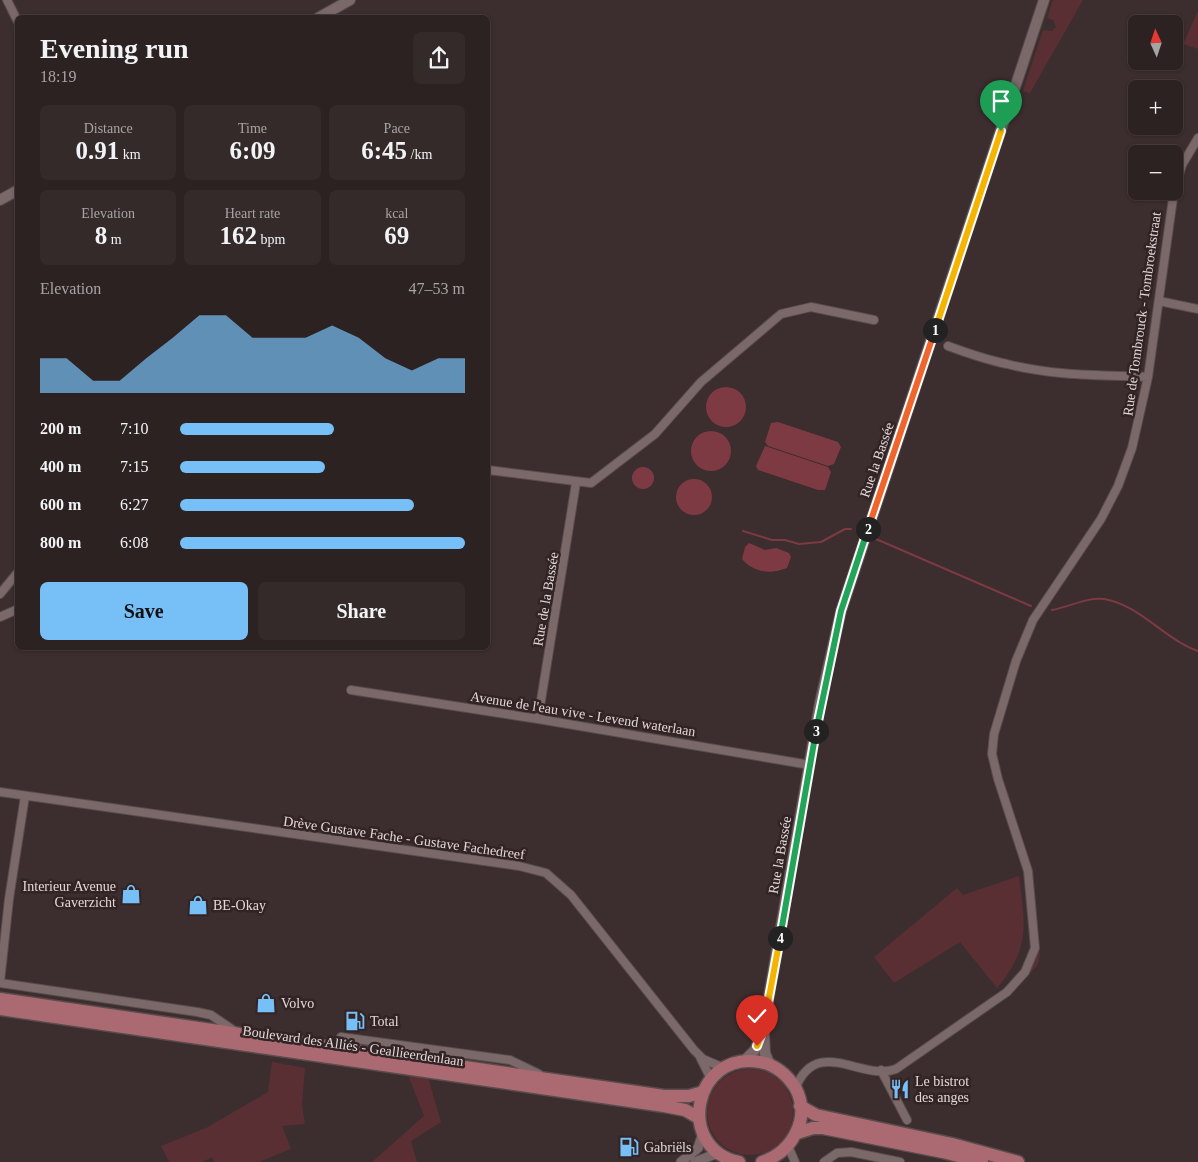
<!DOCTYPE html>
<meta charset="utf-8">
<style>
body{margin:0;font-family:"Times New Roman",serif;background:#352a2a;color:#f1f3f6;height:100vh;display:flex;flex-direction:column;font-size:19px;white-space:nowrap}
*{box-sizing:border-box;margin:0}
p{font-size:16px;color:#a7a4a5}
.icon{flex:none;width:28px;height:28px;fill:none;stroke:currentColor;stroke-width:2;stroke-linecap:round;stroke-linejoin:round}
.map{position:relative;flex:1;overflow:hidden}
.sheet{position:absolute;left:15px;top:15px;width:475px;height:635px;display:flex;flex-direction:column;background:#2d2222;border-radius:8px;box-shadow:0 1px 4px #0004,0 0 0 1px #483f40}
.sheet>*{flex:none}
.needle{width:32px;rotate:357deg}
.fabs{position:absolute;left:1128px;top:15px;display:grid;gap:10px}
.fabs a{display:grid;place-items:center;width:55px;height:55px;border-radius:8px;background:#2d2222;box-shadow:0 1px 4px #0004,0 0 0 1px #483f40;font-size:25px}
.pin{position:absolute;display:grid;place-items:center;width:42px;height:42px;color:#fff;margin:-51px -21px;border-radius:50% 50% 50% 0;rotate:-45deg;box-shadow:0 0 5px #0007}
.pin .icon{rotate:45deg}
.km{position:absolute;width:25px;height:25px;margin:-12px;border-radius:50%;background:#222;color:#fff;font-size:14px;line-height:25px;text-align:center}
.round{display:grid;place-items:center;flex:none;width:52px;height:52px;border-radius:8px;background:#352a2a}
.overview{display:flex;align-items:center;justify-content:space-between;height:85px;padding:0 25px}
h1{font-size:28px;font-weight:700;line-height:38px}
.stats{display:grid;grid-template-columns:repeat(3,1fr);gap:8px;height:85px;padding:5px 25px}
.stats div{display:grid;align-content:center;border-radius:8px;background:#352a2a;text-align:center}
.stats b{font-size:25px;font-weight:700}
.stats small{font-size:14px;font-weight:400}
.stats p{font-size:14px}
.chart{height:140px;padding:10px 25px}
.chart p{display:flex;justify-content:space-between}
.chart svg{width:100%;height:90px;margin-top:5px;fill:#77bff7;opacity:.7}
.primary-button{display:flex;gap:10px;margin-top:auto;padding:10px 25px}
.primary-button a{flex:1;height:58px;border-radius:8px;background:#77bff7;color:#111;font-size:20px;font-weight:700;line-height:58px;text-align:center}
.primary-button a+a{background:#352a2a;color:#f1f3f6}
ul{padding:0 25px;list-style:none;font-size:16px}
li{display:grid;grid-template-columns:80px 60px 1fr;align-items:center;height:38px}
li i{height:12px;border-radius:6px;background:#77bff7}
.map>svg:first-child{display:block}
</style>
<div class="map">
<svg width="1198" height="1162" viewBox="0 0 1198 1162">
<rect width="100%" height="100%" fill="#3c2d2e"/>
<path fill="#5a2f34" d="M1053,0H1083L1030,93L1023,91L1043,30L1052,31L1056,27L1053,20L1047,18Z
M1198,11V49L1183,44Z
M1019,876C1025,926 1031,947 997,988L960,942L894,983L874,957L957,888L963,895Z
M1039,946C1041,958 1039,968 1028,974Z
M272,1062L305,1068L302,1105L305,1124L282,1126L291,1149L259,1162H214L212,1157L203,1162H169L161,1146L206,1128L268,1092Z
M707 1112a43 43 0 1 1 86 0a43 43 0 1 1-86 0Z
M408,1075L428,1077L441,1122L411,1141L417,1162H372L424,1116Z"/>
<path fill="#7d3a43" d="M706 407a20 20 0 1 1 40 0a20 20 0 1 1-40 0Z
M778,422L838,442L841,447L834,464L828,466L768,446L765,442L771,423Z
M691 451a20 20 0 1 1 40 0a20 20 0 1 1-40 0Z
M765,446L828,467L831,472L825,490H818L758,470L756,466Z
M632 478a11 11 0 1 1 22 0a11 11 0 1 1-22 0Z
M676 497a18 18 0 1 1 36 0a18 18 0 1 1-36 0Z
M749,543L765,550L776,548L789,553L791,557L787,568C770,575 753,572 742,559L745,547Z"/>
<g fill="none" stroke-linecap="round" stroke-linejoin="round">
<path stroke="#7d3a43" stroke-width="2" d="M743,531L772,540H785L799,544L821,542L845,529H851
M876,539L1031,606
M1052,610C1069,607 1087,597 1104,599C1140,605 1164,639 1198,651"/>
<defs>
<path id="minor" d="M7,0L18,22
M1174,191L1182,165L1198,138
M1159,301L1198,309
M948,346C967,353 987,360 1007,364C1053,376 1101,375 1148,377
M488,470L591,483L655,434L701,382L781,314L811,307L874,320
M0,594L18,572
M0,617L18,609
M351,690L538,719L810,765
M538,719L576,483
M0,792L519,866L546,873L571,895L694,1050L703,1059L724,1068
M0,982L9,899L25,796
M0,983L197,1012L211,1015L236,1032
M334,1049L341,1037L510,1060L539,1074
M700,1057L711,1079
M881,1070L907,1120
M795,1089C817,1034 861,1082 896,1069L1007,992L1025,972L1035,948L1028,871L998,779L992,754L994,734L1016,661L1033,620L1101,519L1118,486L1132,448L1148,377L1174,191
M788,1146L795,1162
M824,1162L837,1153L851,1152L900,1162"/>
<path id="tertiary" d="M681,1162L698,1148L703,1133
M695,1162L718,1153"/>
<path id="secondary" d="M318,18L350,0
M0,200L18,190
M764,1034L765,1053L770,1065
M744,1061L755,1050L763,1030L820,703L841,611L1044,0"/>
<path id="trunk" d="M0,999L664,1096H689L703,1092
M0,1009L664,1106L685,1110L699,1118
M800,1106L816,1115L952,1144L1018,1162
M797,1133L813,1128H823L943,1152L982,1162
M739,1162C675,1149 693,1050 760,1062C776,1065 788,1076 796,1089C811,1119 792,1152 762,1162"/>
</defs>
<use href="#minor" stroke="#594c4d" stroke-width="10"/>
<use href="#tertiary" stroke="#594c4d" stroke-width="11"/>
<use href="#secondary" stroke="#594c4d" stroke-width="12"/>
<use href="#trunk" stroke="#594c4d" stroke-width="15"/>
<use href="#minor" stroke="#7b696a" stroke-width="8"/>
<use href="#tertiary" stroke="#7b696a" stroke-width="9"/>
<use href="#secondary" stroke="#7b696a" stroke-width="10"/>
<use href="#trunk" stroke="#ab6a71" stroke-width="12"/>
</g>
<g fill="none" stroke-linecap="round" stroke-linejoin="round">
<defs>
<path id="split-1" d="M935,330L1001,131"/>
<path id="split-2" d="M868,529L935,330"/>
<path id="split-3" d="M816,731L841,611L868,529"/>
<path id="split-4" d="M780,938L816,731"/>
<path id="split-5" d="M757,1046L763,1030L780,938"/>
</defs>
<use href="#split-1" stroke="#fff" stroke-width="10"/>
<use href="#split-2" stroke="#fff" stroke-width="10"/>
<use href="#split-3" stroke="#fff" stroke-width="10"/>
<use href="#split-4" stroke="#fff" stroke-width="10"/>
<use href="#split-5" stroke="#fff" stroke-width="10"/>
<use href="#split-1" stroke="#f5b400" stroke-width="6"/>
<use href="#split-2" stroke="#f0652b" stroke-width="6"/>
<use href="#split-3" stroke="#22a559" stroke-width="6"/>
<use href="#split-4" stroke="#22a559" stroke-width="6"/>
<use href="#split-5" stroke="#f5b400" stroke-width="6"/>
</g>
<defs>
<symbol id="shop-bare" viewBox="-9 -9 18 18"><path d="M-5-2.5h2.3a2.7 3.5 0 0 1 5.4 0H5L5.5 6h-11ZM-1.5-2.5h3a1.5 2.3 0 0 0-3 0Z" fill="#77bff7" stroke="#322324" stroke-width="2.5" paint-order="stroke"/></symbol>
<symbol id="fuel-bare" viewBox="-9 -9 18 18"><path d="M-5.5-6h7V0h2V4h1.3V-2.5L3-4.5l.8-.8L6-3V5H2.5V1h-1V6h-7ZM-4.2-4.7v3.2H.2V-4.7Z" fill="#77bff7" stroke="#322324" stroke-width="2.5" paint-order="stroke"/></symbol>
<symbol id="restaurant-bare" viewBox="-9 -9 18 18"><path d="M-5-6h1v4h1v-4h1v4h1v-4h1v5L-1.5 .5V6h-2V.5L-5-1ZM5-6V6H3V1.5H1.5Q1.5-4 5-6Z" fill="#77bff7" stroke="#322324" stroke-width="2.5" paint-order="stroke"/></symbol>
</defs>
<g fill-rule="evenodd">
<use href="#shop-bare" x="117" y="880" width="28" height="28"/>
<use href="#shop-bare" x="184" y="891" width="28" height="28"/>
<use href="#shop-bare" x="252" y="989" width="28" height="28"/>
<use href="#fuel-bare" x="341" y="1007" width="28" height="28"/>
<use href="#restaurant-bare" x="886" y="1075" width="28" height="28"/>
<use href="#fuel-bare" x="615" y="1133" width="28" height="28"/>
</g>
<g text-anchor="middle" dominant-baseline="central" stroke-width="5" stroke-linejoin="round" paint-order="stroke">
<g font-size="14" fill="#e3d8d9" stroke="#322324">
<text transform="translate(1142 314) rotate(-82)">Rue de Tombrouck - Tombroekstraat</text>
<text transform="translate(877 460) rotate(-71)">Rue la Bassée</text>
<text transform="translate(546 599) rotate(-80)">Rue de la Bassée</text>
<text transform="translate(583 714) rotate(9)">Avenue de l'eau vive - Levend waterlaan</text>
<text transform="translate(404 838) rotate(8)">Drève Gustave Fache - Gustave Fachedreef</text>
<text transform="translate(780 855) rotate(-80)">Rue la Bassée</text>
<text transform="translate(353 1046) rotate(8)">Boulevard des Alliés - Geallieerdenlaan</text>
</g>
<g font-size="14" fill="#e3d8d9" stroke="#322324" text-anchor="start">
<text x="116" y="886" text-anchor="end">Interieur Avenue<tspan x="116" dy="16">Gaverzicht</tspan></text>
<text x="213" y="905">BE-Okay</text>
<text x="281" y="1003">Volvo</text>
<text x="370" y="1021">Total</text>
<text x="915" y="1081">Le bistrot<tspan x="915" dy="16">des anges</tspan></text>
<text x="644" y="1147">Gabriëls</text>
</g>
</g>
</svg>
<div class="fabs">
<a><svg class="needle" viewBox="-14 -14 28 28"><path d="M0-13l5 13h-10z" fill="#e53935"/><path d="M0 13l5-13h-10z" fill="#a7a4a5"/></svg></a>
<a>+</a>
<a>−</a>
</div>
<div class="pin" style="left:1001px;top:131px;background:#1e9e55"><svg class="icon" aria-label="arrive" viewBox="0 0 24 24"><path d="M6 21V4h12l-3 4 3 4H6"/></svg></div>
<div class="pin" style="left:757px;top:1046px;background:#d93025"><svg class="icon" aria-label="check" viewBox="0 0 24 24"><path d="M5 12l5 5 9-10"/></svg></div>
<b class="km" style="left:935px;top:330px">1</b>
<b class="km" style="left:868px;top:529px">2</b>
<b class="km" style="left:816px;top:731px">3</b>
<b class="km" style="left:780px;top:938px">4</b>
<section class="sheet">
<div class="overview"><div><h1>Evening run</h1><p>18:19</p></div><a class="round"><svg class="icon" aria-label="share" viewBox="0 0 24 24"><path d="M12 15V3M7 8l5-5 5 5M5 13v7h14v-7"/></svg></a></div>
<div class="stats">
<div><p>Distance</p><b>0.91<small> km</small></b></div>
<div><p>Time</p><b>6:09</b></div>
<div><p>Pace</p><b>6:45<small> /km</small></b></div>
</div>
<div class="stats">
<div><p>Elevation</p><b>8<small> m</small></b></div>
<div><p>Heart rate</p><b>162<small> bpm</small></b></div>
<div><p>kcal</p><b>69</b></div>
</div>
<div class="chart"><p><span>Elevation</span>47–53 m</p>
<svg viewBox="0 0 160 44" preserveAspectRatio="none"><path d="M0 44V27L10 27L20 38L30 38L40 27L50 17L60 6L70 6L80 17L90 17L100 17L110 11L120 17L130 27L140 33L150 27L160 27V44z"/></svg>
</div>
<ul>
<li><b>200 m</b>7:10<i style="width:54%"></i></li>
<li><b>400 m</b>7:15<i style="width:51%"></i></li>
<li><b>600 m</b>6:27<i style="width:82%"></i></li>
<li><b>800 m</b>6:08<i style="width:100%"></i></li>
</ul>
<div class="primary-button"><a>Save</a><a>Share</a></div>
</section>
</div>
